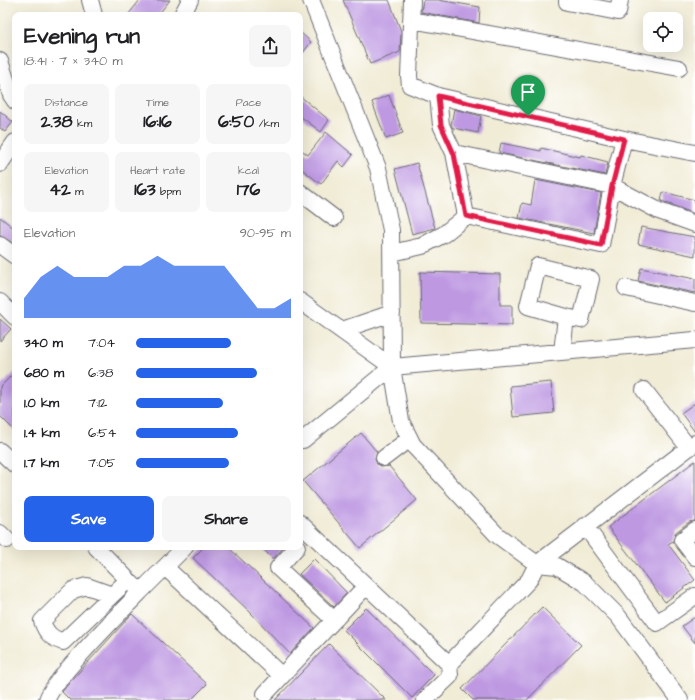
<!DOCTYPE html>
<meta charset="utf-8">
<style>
body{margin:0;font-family:"Architects Daughter",sans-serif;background:#f6f6f6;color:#202124;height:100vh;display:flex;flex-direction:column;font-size:15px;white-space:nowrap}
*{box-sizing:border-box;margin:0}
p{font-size:13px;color:#757577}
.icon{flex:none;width:22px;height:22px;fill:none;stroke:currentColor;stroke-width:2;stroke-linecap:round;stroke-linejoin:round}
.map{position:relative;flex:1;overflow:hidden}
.details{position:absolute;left:12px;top:12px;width:291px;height:538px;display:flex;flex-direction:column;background:#fff;border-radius:8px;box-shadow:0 4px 16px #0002}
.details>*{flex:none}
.fabs{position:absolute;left:643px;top:12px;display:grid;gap:8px}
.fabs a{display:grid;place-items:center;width:40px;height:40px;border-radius:8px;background:#fff;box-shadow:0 4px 16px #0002;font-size:20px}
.pin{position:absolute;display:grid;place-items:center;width:34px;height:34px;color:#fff;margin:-41px -17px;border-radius:50% 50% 50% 0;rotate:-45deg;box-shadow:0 0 4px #0007}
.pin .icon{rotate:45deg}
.round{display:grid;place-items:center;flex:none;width:42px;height:42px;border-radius:8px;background:#f6f6f6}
.summary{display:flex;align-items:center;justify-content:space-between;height:68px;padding:0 12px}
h1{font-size:22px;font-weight:700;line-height:30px}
.figures{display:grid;grid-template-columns:repeat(3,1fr);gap:6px;height:68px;padding:4px 12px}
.figures div{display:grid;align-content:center;border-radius:8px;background:#f6f6f6;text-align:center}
.figures b{font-size:17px;font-weight:700}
.figures small{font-size:11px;font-weight:400}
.figures p{font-size:11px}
.chart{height:112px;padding:8px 12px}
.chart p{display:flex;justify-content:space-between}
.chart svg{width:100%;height:72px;margin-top:4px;fill:#2563eb;opacity:.7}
.cta{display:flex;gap:8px;margin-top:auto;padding:8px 12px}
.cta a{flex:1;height:46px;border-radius:8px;background:#2563eb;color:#fff;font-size:16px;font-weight:700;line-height:46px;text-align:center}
.cta a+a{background:#f6f6f6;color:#202124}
ul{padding:0 12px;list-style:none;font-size:13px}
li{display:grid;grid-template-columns:64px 48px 1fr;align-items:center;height:30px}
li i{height:10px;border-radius:5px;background:#2563eb}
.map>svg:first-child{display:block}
</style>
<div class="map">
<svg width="695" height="700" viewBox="0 0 695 700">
<rect width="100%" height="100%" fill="#fff"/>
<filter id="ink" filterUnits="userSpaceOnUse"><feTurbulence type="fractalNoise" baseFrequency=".025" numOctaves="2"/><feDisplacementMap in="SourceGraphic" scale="8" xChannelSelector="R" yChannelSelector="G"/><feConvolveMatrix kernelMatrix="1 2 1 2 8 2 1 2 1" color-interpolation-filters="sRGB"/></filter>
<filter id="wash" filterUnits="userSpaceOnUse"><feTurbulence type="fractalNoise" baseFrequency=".012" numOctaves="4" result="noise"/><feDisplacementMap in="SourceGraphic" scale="16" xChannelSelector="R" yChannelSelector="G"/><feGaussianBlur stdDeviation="0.9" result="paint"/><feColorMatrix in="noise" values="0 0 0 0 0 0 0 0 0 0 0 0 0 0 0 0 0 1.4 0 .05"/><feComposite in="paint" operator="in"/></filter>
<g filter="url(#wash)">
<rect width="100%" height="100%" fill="#f1ecd6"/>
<g id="blocks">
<path fill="#be99e2" d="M140,0H170L158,15H128Z
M343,0H389L401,31L400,52L370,64Z
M423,0H438L480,7L479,23L421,12Z
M300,32L311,42L300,57Z
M389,95L403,133L386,139L372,102Z
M300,96L329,120L321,132L300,116Z
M454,109L481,116L478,133L453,128L451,125Z
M0,111L13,122L5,132L0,128Z
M326,132L353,155L344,167L338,161L321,184L300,168V149L308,155Z
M501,143L541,151V148L580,157L581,155L608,162L605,175L499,153Z
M417,163L435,228L412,234L395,169Z
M535,180L601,193L594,233L519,218L522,203L531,205Z
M663,192L695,200V214L661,201Z
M0,217L15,229V244L0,236Z
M641,227L695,237V256L638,244Z
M641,268L695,279V293L638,281Z
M420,272L500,274V305H512V325L421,323Z
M0,319L11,329L0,341Z
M15,372V431L0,416V387Z
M551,382L554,413L513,417L510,386Z
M695,403V432L681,413Z
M361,433L377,452L375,459L377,464L381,467L389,466L417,500L360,548L303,481Z
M695,461V521L689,522L676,532L673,541L668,544L695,580L665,602L608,527Z
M204,547H228L314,628L290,654L250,612L193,558Z
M261,547H284L273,559Z
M314,559L347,593L334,607L299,574Z
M542,607L581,645L527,700H473L462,689Z
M366,608L434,675L412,698L344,630Z
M132,614L207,684L191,700H70L62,692L69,683Z
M695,617V643L682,626Z
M329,644L386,700H275Z"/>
</g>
</g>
<g filter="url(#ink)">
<use href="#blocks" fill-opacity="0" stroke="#6a6971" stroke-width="1"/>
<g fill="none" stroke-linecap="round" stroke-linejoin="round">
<defs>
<path id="minor" d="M90,0L94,15
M311,0L378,168L391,230L392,367L401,421L413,445L497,535L537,564L557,566L585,583L618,616L680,700
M412,0L409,76L410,85L438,96L624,139L695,153
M567,0V2L618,12L620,0
M182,15L190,0
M411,20L679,68
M0,61L11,95L15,101
M454,153L612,186L659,211L695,224
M0,164L15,142
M300,192L334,218
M466,216L601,245L612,186L624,139
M0,245L15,256
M392,253L422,246L444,234L466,216L454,153L441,125L438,96
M626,288L695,303
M300,301L392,367L695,340
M0,302L15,317
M342,330L392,313
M562,352L566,317L528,306L538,266L591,279L581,320L566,317
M644,390L689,448
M300,440H303L392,367
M0,451L15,465
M384,458L409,439
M300,523L449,664L529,580L537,564L695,443
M585,526L657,623L695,596
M695,530L682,540L695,557
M0,533L7,540
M96,547L140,592L185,547
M297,547L278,568L334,620
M165,567L282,676
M112,595L63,642C51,638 46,633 42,621L73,590L87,586L112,595L128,580
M265,694L366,586
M47,700C52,680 122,611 140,592
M425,700L450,676L449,664"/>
</defs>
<use href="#minor" stroke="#6a6971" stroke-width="18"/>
<use href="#minor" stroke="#fff" stroke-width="16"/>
</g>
</g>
<g fill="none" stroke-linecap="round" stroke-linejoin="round" filter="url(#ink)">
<defs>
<path id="route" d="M438,96L624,139L612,186L601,245L466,216L454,154L441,125Z"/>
</defs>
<use href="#route" stroke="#fff" stroke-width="8"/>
<use href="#route" stroke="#e11d48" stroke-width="5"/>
</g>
</svg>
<div class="fabs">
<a><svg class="icon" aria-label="locate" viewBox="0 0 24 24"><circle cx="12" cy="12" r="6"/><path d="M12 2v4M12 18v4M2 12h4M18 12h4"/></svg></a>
</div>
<div class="pin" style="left:528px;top:116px;background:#1e9e55"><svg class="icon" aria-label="arrive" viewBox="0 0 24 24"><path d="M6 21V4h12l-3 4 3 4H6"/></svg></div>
<section class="details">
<div class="summary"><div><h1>Evening run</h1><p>18:41 · 7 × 340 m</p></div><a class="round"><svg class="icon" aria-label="share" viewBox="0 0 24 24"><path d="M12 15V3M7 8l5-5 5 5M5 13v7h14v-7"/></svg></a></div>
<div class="figures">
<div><p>Distance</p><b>2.38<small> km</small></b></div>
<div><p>Time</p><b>16:16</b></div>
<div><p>Pace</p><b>6:50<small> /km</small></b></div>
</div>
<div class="figures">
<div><p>Elevation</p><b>42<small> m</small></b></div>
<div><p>Heart rate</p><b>163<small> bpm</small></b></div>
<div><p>kcal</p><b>176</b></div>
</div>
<div class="chart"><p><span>Elevation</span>90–95 m</p>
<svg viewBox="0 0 160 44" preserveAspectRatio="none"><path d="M0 44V32L10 19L20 12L30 19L40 19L50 19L60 12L70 12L80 6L90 12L100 12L110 12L120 12L130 25L140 38L150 38L160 32V44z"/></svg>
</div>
<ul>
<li><b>340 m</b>7:04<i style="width:61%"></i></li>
<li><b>680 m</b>6:38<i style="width:78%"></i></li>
<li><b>1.0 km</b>7:12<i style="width:56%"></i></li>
<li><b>1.4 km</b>6:54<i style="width:66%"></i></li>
<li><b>1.7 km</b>7:05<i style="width:60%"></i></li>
</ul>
<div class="cta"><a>Save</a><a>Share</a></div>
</section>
</div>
